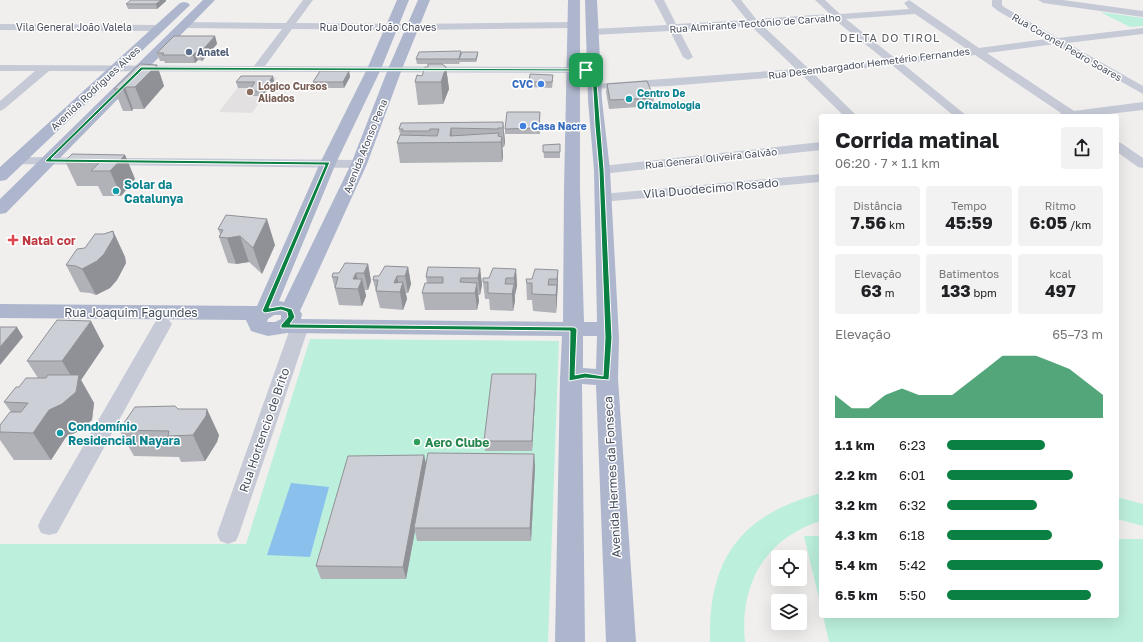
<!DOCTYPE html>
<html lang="pt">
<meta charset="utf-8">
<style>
body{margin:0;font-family:"Golos Text",sans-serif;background:#f2f2f2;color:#202124;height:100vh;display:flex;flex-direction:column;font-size:15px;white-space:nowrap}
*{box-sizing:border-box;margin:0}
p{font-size:13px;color:#757577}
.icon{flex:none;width:22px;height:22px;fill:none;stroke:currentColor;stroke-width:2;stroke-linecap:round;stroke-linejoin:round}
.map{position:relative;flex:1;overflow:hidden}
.panel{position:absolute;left:819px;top:114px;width:300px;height:504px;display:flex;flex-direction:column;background:#fff;border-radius:4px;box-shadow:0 4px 16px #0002}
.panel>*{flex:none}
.fabs{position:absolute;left:771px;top:550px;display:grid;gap:8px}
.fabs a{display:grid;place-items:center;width:36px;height:36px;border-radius:4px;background:#fff;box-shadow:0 4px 16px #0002;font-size:20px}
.pin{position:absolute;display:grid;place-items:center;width:34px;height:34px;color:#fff;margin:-17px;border-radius:8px;box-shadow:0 2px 6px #0006}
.round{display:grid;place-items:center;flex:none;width:42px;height:42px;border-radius:4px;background:#f2f2f2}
.overview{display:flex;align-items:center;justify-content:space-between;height:68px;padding:0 16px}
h1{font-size:22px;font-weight:700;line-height:30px}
.stats{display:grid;grid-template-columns:repeat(3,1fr);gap:6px;height:68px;padding:4px 16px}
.stats div{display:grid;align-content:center;border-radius:4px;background:#f2f2f2;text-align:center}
.stats b{font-size:17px;font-weight:700}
.stats small{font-size:11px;font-weight:400}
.stats p{font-size:11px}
.chart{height:112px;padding:8px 16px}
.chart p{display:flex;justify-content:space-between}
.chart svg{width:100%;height:72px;margin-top:4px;fill:#0b8043;opacity:.7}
ul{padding:0 16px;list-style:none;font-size:13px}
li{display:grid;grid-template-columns:64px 48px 1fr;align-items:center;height:30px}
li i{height:10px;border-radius:5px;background:#0b8043}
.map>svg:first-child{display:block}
</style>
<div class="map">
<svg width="1143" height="642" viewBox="0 0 1143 642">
<rect width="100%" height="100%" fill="#f1efee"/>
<path fill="#e2e0e0" d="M246,77H277L252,113L219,112Z"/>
<path fill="#bcefdc" d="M1100,12L1143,18V26L1130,27Z
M310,339L559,341L548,642H0V544H246Z
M821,493V521C765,538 739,585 745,642H710C708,559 740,515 821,493Z
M1117,497L1143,504V526L1117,519Z
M804,536H821V607Z
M1117,539H1143V642H829L823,616H1117Z"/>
<path fill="#89c0ec" d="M291,483L329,487L310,557L267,555Z"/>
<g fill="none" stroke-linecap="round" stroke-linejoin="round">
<path fill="#c5cad6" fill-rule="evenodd" d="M303,0H313L296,23L413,24L573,22L578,25L573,28L413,30L292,29L265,66L574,67L595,69L600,72L595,75L574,73L49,71L4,109L0,111V101L35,71H0V65L254,66L282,29L184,28L179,25L184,22L286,23Z
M654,0H664L676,24L747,20L731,0H741L756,19L830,14L815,0H825L840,14L909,9L904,3L909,0L979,48L1047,39L998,11L992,6V0H1002V5L1004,7L1058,38L1143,28V34L1067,43L1143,86V94L1055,44L987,53L1074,111L1143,102V110L1091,116H1057L1061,113L975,55L903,64L967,116H954L892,65L814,74L857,116H844L802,75L669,86L591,89L589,87L591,85L595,84L796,69L751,26L679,30L693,57L688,60L683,57L670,31L592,35L587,32L592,29L667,25ZM915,14L968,50L896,59L846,19ZM835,20L885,60L808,68L762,25Z
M1038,0H1063L1143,11V17L1043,3Z
M0,24L160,25L165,28L160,31L0,30Z
M821,142V150L602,174L597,173L595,170L597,167L602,166Z
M1117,142L1121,143L1143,158V168L1138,167L1117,152Z
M17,157L359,160L364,161L366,164L364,167L359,168L12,164L10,161L12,158Z
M821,174L820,182L602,202L597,201L595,198L597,195L602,194Z
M163,318L169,320L172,324L57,533L49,535L41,533L38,526L41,519L154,324L157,320Z
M300,320L306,322L309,326L239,534L236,541L228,544L220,541L217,534L291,326L294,322Z"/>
<path fill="#aeb6ce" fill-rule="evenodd" d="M203,0H215L6,213L0,214V199Z
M397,0H409L381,69L336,163L279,301L284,302L351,164L388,69L418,0H430L402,69L367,164L300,311L302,314L301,319L563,322L564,189L568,0H580V189L584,322H597L594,170L588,100L585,0H597L602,100L610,170L619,338L618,379L636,642H606L596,385L582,384L585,642H555L560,379L562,336L287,333L268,336L251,331L246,320L0,318V304L257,306L320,163L367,69ZM274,315H281V319L275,322H267L268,319ZM583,336H597L596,369L583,368Z
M184,2L188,3L190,5L188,7L6,180L0,181V167L180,3Z"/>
</g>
<path fill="#b0b2b8" d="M166,1L157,9H128L126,4Z
M215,36L217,44L202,61L198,60L195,63H165L164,61H160L157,53Z
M461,51V54L478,52V54L476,62H460L459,64H417L416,59Z
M157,65L164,86L144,109H133L132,111H123L114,89Z
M446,67L449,89L443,104L418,105L415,82L422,76Z
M349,71L350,77L344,88H314L313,82Z
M553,80L552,88L529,87V82Z
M274,81L263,96H250L249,91L251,88H238L236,82Z
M607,84L654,98L653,106L609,109L606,92Z
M540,112V134H505V129Z
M503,122L505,142L504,147H502L503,157L502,162L400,163L397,143L400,135L399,129Z
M560,144V158H544L543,145Z
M125,155L135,179L121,196H103L98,186H77L65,161Z
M226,215L275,245L262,274L249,262L236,264L228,263L219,237L220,234L218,229Z
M113,231L125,257L126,263L117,280L110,288L96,295L90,293L80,292L66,265L85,248L104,234Z
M368,264L371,281L368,290H365L366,296L362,306L339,305L332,277L339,273Z
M408,267L411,284L408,293H406L407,299L403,310L380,308L373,280L379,276Z
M480,268L482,285L480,295H478L479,301L477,310H425L422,293L427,283L426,277Z
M516,269L517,286L515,295V301L513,311L490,310L489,299H485L483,282Z
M558,270V287L556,313L533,311L532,300H527L526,279H532Z
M104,346L81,380L94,403L92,420L79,431L66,437L51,460H14L0,440V425L11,412L4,402L19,387L38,378L27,361Z
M536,374V384L532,451H485L484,441Z
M178,409L219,435L217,442L205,461L181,462L179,457L134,456L119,430Z
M534,454L535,467L531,541H417L415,531L406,579H321L316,566L424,455L426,465Z"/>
<path fill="#909196" d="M161,0H166V1L157,9L156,4Z
M215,36L217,44L202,61L200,53Z
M478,52V54L476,62V59Z
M195,53L198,60L195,63L193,55Z
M157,65L164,86L144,109L135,87Z
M446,67L449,89L443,104L441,82Z
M349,71L350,77L344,88L343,82Z
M273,76L274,81L263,96L262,91Z
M125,87L133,109L132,111L123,89Z
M503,122L505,142L504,147L503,128Z
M451,128L453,143L450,136Z
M502,137L503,157L502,162L501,142Z
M125,155L135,179L121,196L110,171Z
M267,219L275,245L262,274L253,248Z
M113,231L125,257L126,263L117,280L110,288L96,295L82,269Z
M240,236L249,262L236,264L227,238Z
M368,264L371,281L368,290L364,273Z
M408,267L411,284L408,293L405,276Z
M480,268L482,285L480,295L478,278Z
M516,269L517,286L515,295L514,278Z
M558,270V296L557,279Z
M356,273L359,286L362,279L366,296L362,306L358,289L353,279Z
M397,276L400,292L403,282L407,299L403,310L400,292L394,283Z
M477,283L479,301L477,310L475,293Z
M514,284L515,301L513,311L512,294Z
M557,285V302L556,313V295Z
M91,321L104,346L81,380L94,403L92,420L79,431L66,437L51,460L33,433L49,410L77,386L62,361Z
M17,327L23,337L0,365V347Z
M536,374V384L532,451V441Z
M207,409L219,435L217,442L205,461L193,435Z
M534,454L535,467L531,541L530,528Z
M424,455L427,468L414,528L415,531L406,579L403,567Z"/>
<path fill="#cdcfd6" stroke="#909196" d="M131,0H161L156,4H126Z
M174,36H215L200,53H195L193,55H162L164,53H157Z
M461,51L459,59H416L419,52Z
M462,52H478L476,59H459Z
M140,64L157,65L135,87H125L123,89H114Z
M428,64H442L446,67L441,82H415L417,75L422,76L425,67H428Z
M320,71H349L343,82H313Z
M530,74L553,75L552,82H529Z
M241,76H273L262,91H249L255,82H236Z
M647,81L654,98L610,100L607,84Z
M507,112H540L539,128L505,129Z
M503,122V128H498V129L451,128L450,136L499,133L498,136L502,137L501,142L397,143L400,135L437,136L439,129H430L429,131H402L403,129H399L401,123Z
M560,144V152H543V145Z
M72,154L125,155L110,171H91L100,162L65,161Z
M226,215L267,219L253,248L240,236L227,238L219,237L223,230L218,229Z
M113,231L114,237L104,254L97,261L82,269L76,266L66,265L77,249L85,248L95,234H104Z
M345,263L368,264L364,273H356L353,279H362L358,289L335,288L338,277H332L333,273H339Z
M385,266L408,267L405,276H397L394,283L403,282L400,292L376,291L378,280H373L374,276H379Z
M428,267L480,268L478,278H461L460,282L477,283L475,293H422L425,283H443V277H426Z
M493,268L516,269L514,278H506L505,284H514L512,294L488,293V282H483V278H489Z
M535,269L558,270L557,279H549L548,285H557L556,295L532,294V283H527L526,279H532Z
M57,320L91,321L62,361H27Z
M0,327H17L0,347Z
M492,374H536L532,441H484Z
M48,375H79L76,392L62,404L49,410L33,433L0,432V425L10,412H21L28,403L4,402L16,387H19L26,378H46Z
M175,406L178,409H207L206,416L193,435L168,436L169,431L119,430L135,407Z
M428,453L534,454L530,528H414Z
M424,455L403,567L316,566L348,456Z"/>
<path fill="#0b8043" stroke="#fff" fill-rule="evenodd" d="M141,67L586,69L596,71L604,170L612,338L609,380L585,378L569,381L570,331L281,328V325L288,317L287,312L281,310L265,313L262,311L325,165L47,162L45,161ZM142,70L586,71L592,73L595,126L599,170L605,338L603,376L585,373L575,375L577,329L574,327L290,324L295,317L292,309L281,306L269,308L330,162L51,159Z"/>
<circle fill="#5c6f8a" stroke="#fff" stroke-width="1.5" cx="189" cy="52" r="4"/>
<g fill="#3f7fe0" stroke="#fff" stroke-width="1.5">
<circle cx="541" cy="84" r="4"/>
<circle cx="523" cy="126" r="4"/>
</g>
<circle fill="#8d6e63" stroke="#fff" stroke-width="1.5" cx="250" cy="92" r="4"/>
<g fill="#0f9aa8" stroke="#fff" stroke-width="1.5">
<circle cx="629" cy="99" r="4"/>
<circle cx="116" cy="191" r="4"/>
<circle cx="60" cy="433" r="4"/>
</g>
<path fill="#e0444e" stroke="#fff" stroke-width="1.5" d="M11 234h4v4h4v4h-4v4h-4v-4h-4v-4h4z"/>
<circle fill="#2e9e5b" stroke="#fff" stroke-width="1.5" cx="417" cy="442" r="4"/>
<g text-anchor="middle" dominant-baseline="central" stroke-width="3" stroke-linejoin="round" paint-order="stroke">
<g font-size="10" fill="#464d5c" stroke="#fff">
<text transform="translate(755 23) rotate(-4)">Rua Almirante Teotônio de Carvalho</text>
<text x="74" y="27">Vila General João Valela</text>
<text x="378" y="27">Rua Doutor João Chaves</text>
<text transform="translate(1067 47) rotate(30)">Rua Coronel Pedro Soares</text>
<text transform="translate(869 63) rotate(-7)">Rua Desembargador Hemetério Fernandes</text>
<text transform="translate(95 88) rotate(-43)">Avenida Rodrigues Alves</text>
<text transform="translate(365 146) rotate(-68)">Avenida Afonso Pena</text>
<text transform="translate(711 158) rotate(-6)">Rua General Oliveira Galvão</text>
</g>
<g font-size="10" font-weight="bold" fill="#4e5e75" stroke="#fff" text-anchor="start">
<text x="197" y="52">Anatel</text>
</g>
<g font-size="10" font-weight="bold" fill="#366cbe" stroke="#fff" text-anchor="end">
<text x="533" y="84">CVC</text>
<text x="531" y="126" text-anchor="start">Casa Nacre</text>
</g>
<g font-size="10" font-weight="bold" fill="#785e54" stroke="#fff" text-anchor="start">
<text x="258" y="86">Lógico Cursos<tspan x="258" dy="12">Aliados</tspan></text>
</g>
<g font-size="10" font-weight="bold" fill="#0d838f" stroke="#fff" text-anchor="start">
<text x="637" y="93">Centro De<tspan x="637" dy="12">Oftalmologia</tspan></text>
</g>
<g font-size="11" letter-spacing="1" fill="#5b5d63" stroke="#fff">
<text x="890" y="37">DELTA DO TIROL</text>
</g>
<g font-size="12" font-weight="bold" fill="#0d838f" stroke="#fff" text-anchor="start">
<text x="124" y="184">Solar da<tspan x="124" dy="14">Catalunya</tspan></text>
<text x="68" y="426">Condomínio<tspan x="68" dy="14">Residencial Nayara</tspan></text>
</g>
<g font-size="12" fill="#464d5c" stroke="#fff">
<text transform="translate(711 188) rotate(-5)">Vila Duodecimo Rosado</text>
<text x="131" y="312">Rua Joaquim Fagundes</text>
<text transform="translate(264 430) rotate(-71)">Rua Hortencio de Brito</text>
<text transform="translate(612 477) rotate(-93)">Avenida Hermes da Fonseca</text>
</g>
<g font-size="12" font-weight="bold" fill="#be3a42" stroke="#fff" text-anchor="start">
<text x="22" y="240">Natal cor</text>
</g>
<g font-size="12" font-weight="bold" fill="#27864d" stroke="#fff" text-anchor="start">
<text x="425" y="442">Aero Clube</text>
</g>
</g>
</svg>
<div class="fabs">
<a><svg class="icon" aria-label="locate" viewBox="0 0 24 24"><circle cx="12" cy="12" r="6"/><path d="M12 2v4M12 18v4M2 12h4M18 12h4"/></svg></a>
<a><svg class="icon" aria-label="layers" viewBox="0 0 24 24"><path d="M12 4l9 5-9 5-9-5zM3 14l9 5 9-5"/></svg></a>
</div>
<div class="pin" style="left:586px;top:70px;background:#1e9e55"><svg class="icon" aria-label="arrive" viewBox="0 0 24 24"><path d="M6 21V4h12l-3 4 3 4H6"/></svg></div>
<section class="panel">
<div class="overview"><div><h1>Corrida matinal</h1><p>06:20 · 7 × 1.1 km</p></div><a class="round"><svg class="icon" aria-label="share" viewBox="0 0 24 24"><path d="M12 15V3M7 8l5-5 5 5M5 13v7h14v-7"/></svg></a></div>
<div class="stats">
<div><p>Distância</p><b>7.56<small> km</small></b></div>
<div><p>Tempo</p><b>45:59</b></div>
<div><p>Ritmo</p><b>6:05<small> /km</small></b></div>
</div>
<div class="stats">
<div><p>Elevação</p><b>63<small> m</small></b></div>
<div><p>Batimentos</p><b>133<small> bpm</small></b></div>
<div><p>kcal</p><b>497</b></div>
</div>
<div class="chart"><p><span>Elevação</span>65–73 m</p>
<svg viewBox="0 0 160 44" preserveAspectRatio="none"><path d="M0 44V30L10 38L20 38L30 30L40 26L50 30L60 30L70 30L80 22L90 14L100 6L110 6L120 6L130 10L140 14L150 22L160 30V44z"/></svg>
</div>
<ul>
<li><b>1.1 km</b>6:23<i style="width:63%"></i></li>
<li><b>2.2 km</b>6:01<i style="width:81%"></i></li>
<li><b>3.2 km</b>6:32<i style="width:58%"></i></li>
<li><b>4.3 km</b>6:18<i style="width:67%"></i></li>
<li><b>5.4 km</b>5:42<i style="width:100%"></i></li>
<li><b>6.5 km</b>5:50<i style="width:92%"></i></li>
</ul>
</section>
</div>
